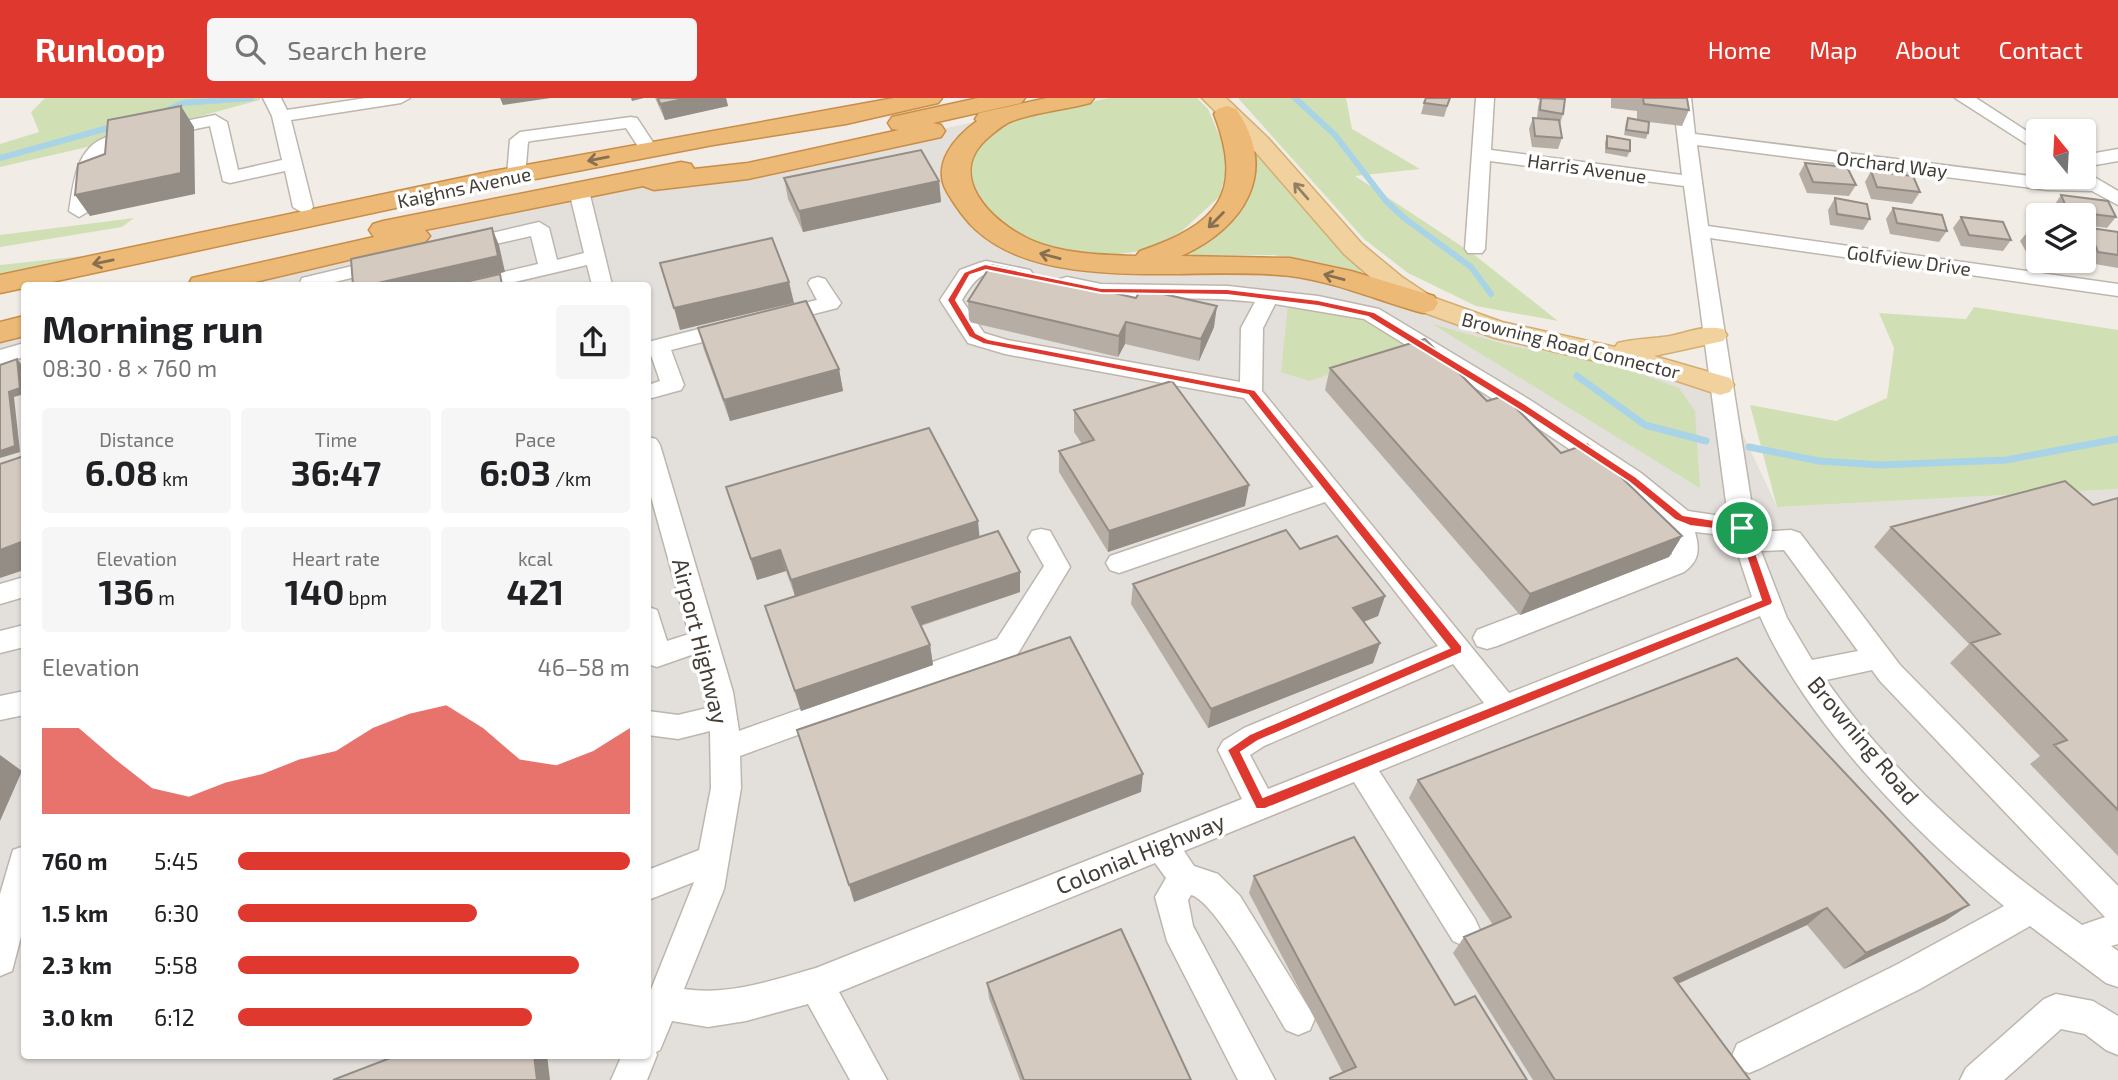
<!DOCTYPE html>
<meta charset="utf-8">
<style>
body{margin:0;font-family:"Exo 2",sans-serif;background:#f6f6f6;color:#202124;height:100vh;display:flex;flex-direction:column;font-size:26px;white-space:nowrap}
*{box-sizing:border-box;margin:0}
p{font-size:23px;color:#757577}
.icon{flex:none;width:38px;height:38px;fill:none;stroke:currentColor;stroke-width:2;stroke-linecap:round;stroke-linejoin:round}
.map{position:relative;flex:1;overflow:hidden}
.sheet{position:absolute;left:21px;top:184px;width:630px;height:777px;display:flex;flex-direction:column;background:#fff;border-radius:7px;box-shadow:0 2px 5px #0004}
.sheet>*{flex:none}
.needle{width:46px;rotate:342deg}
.controls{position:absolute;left:2026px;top:21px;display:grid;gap:14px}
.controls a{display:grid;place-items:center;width:70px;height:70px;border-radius:7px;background:#fff;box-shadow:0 2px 5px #0004;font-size:35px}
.pin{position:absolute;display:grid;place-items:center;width:60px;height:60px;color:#fff;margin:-30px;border:4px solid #fff;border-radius:50%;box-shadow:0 2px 7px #0007}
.round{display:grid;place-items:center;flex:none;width:74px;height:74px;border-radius:7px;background:#f6f6f6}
.head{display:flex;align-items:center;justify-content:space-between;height:119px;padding:0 21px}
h1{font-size:38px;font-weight:700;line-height:52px}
.metrics{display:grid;grid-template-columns:repeat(3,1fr);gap:10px;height:119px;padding:7px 21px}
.metrics div{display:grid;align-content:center;border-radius:7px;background:#f6f6f6;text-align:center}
.metrics b{font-size:35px;font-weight:700}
.metrics small{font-size:19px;font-weight:400}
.metrics p{font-size:19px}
.chart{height:196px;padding:14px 21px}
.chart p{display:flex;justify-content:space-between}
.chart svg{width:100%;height:126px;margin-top:7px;fill:#df382f;opacity:.7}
ul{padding:0 21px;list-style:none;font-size:23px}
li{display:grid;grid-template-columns:112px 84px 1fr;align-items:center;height:52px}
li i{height:18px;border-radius:9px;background:#df382f}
header{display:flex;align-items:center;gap:42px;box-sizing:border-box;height:98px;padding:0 35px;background:#df382f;color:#fff}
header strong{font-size:33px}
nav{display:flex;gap:38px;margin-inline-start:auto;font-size:24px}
.search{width:490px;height:63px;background:#f6f6f6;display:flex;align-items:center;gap:18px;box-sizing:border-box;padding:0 24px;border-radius:7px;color:#757577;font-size:26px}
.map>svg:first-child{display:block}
</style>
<header>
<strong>Runloop</strong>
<div class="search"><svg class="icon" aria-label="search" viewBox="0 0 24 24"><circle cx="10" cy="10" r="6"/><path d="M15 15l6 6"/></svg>Search here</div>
<nav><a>Home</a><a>Map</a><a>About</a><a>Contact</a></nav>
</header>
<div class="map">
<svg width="2118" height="982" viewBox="0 0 2118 982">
<rect width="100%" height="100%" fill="#f1ede6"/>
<path fill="#e3dfdb" d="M1002,18L985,29L958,86L1032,153L1270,167L1720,287L1777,409L2118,391V982H0V234L24,228V957H648V187H203L389,146L521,105L748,73Z"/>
<path fill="#d0e0b4" d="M45,0H260V2L83,50L0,69V46L39,34L31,14Z
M1108,0H1197L1208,11L1229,60L1220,98L1182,133L1145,153L1097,158L1052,150L1010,132L978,102L968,64L992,35L1016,22Z
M1238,0H1346L1352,31L1420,71L1355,78L1472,155L1558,223L1476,208L1408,175L1364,141Z
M1253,49L1366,179L1274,157L1179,158L1231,126L1253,83Z
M134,120L122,129L0,149V137Z
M102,156L0,178V167Z
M1288,207L1367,220L1412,250L1309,283L1281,274Z
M1974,209L2118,232V391L1777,409L1750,307L1836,323L1887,300L1894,250L1879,215L1966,221Z
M1432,226L1515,249L1605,263L1679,290L1695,313L1700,390Z"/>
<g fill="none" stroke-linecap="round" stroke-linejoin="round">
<path stroke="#a9d3e7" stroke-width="6" d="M1295,0L1335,37L1386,103L1403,119L1471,169L1491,196
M168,12L183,5L251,0
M0,60L115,28"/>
<path stroke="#a9d3e7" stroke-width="7" d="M1577,278L1645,327L1706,343
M1749,349L1819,363L1881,367L2006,362L2118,341"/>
<defs>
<path id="minor" d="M263,0H281L287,12L366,0H410L401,5L291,22L313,109L310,113L303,115L293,109L285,73L230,85L223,83L210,28L116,47C91,60 92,88 89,113L79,119L69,113C74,83 76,46 111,38L215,17L227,24L238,72L282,62L272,18Z
M1476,0H1494L1491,52L1682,77L1673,0H1691L1695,36L2047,80L2076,81L2075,79H2084V73L2118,93V107L2092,93L2047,92L1697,47L1708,128L2118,186V198L1710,140L1756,434L1791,432L1800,435L1900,567L2118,788V846L2111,848L2118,853V889L2106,885L2030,828L1920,891L1761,970L1749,975L1737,970L1732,958L1737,946L1896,867L2004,808C1915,735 1806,625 1760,518L1379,673L1475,821L1480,832L1475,843L1464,848L1453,843L1354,684L1184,753L1194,768L1218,776L1240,798L1315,920L1310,932L1298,937L1286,932C1270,906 1216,803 1191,797L1188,802L1193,828L1275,982H1238L1167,843L1155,799L1166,780L1155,765L839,894L887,982H850L808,906L746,923L708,929L672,923L660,952L656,954L657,957L647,982H611L622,957H648V899L694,784L648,802V772L699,752L711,690L710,633L678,641L648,637V613L678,617L707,610L694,556L657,569L648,566V509L657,512L667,543L689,536L648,388V339L656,341L660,347L733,594L739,633L997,541L1044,468L1028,440L1032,433L1041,431L1050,433L1070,469L1017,557L740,658L741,690L724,791L684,891C729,898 773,882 816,870L1242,701L1218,652L1223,643L1244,630L1438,548L1325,404L1119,475L1110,472L1106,465L1110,458L1314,389L1244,300L1005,256L968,245L940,202L960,172L979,165L986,163L1030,172L1033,176L1030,180C993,190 991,153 962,202L984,235L1007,242L1240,284L1241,230L1255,204C1190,196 1124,206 1060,189L1057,185L1060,181L1067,179L1101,186L1228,188L1318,198L1379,211L1530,302L1641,375L1688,413L1728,419L1684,88L1490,63L1485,151L1482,155H1468L1465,151ZM1275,206L1364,221L1514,314L1623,387L1668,424L1672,456L1666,460L1477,532L1473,540L1477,548L1487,551L1497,548L1684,474C1699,463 1700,452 1695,434L1732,438L1752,499L1509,595L1262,293L1263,230ZM1784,452L1858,553L1812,562L1787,520L1761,453ZM1453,566L1484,605L1268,691L1250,657L1264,648ZM1872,572L1880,583L2105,819L2082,827C1986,759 1894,678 1826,582Z
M1955,0H1976L2039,41V54Z
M631,19L637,20L658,52L655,56H643L626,30L531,43L528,44L525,77L523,81L516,83L507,77L510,42L520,34Z
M2118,51V63L2084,69V57Z
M579,87L589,93L612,187H592L587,167L502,187H466L469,182L538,166L531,138L461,154L454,152L451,148L454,144L539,124L549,130L557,162L584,155L569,93Z
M386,160L393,162L396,166L393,170L322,187H299L302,180Z
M818,179L825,181L841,205L837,210L775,226L767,224L764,219L767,214L817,202L808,185L811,181Z
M734,222L742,224L745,229L742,234L671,252L684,287L681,292L648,301V287L660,283L651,257L648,258V244Z
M24,245V259L0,266V252Z
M24,479V499L0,506V486Z
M24,527V549L0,555V533Z
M24,593V617L0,622V598Z
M24,748V827L12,873L0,878V796L13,752Z
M2056,896L2093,903L2118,918V957L2106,952L2085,936L2061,931L2004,982H1960L1966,970L2044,901Z"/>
<path id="major" d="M1202,0H1226L1268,40L1362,146L1402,179L1432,199L1502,224L1615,249L1618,245C1633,241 1648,241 1663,239C1682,237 1703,226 1723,231L1727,237L1723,243L1654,258L1730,280L1734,287L1730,294L1720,297L1662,278L1495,240L1414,211L1384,191L1344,156L1252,50Z"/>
<path id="highway" d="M894,0H942L938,5L846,26L713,47L493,89L38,187H24V190L0,195V177L493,73Z
M978,0H1025L1021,5L933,25L941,27L945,33L941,39L932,41L748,81L654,92L643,88L425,132L430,138L425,144L242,187H188L192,180L374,139L369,132L373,126L383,123L681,64L691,66L694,71L748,65L899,32L892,31L888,25L892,19Z
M1047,0H1094L1090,5C1065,12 1036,14 1012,23C1004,26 996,33 990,38C943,76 991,124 1031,142C1063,156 1102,157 1136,158L1140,153C1217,127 1245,96 1214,16L1218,11L1227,8L1236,11C1280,74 1244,130 1181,158L1290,160L1351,173L1434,198L1438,205L1434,212L1423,215C1379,203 1336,184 1290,178C1200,167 1048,198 976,132C966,123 954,106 947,94C931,66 955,39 977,23L975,21L979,15Z
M24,218V238L0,244V224Z"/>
</defs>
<use href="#minor" stroke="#beb6ad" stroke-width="3"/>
<use href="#major" stroke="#d4ad71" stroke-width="3"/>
<use href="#highway" stroke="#c98d48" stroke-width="3"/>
<use href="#minor" fill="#fff" fill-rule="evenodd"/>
<use href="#major" fill="#f1d29f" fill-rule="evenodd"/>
<use href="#highway" fill="#ecb976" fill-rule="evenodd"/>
</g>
<path fill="#b6aea5" d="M655,0H726L728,8L665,22Z
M1450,0L1444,19L1421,16L1424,5Z
M1537,0H1561L1563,16L1560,26L1562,40L1558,51L1532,49L1529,31L1533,20H1537L1538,9L1540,2L1537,1Z
M1611,0H1687L1689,12L1682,28L1649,24L1648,35L1646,41L1624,37L1626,25L1628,20L1637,21V13L1611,10Z
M1607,38L1630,53L1627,59L1605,55V44Z
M1805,65L1856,87L1849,98L1807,95L1799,76Z
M1871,73L1920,94L1912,106L1871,101L1865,84Z
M784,80L939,83L941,104L803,134L788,101Z
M2061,97L2116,119L2107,130L2084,127V117H2057L2053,109Z
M1835,100L1870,121L1863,132L1830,127L1828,112Z
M1893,110L1947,133L1939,144L1890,136L1886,121Z
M1961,119L2011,142L2003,153L1961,148L1953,130Z
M2084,129L2118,134V170L2089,165L2084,152Z
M2029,132L2039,133V158L2028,157L2020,143Z
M968,203L1214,229L1199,263L1125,246L1118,259L969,224Z
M698,230L839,271L843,293L730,323L704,252Z
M1330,270L1487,303L1682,438L1669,459L1520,517L1325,292Z
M1074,312L1245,408L1108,454L1059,374V353L1082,346L1074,334Z
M726,389L979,439L1020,494L921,528L930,547L933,567L801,613L765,508L795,498L786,473L757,482Z
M2118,400V758L2030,666L2040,658L1950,565L1969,546L1874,449L1891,429L2093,407Z
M1300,451L1385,498L1378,518L1364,524L1380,545L1373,565L1208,630L1131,506L1133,486Z
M1418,682L1969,807L1945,823L1844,871L1807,827L1678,886L1750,982H1533L1453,855L1464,839L1493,827L1409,700Z
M1254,778L1455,907L1527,982H1329L1330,980L1343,975L1249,795Z
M987,885L1191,982H1020L989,900Z"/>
<path fill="#948d86" d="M500,0H551L503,7Z
M631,0H644L632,3Z
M688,0H726L728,8L665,22L660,6Z
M181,8L194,29L195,96L90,118L75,97Z
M939,83L941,104L803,134L799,113Z
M492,130L499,147L505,174L450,187H369Z
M789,184L794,205L680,232L674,210Z
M1217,208L1214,229L1199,263L1201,241Z
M1126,224L1125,246L1118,259L1119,238Z
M17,261L22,267L24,289V296L14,299L20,354L0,360V353L9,294Z
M839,271L843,293L730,323L724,302Z
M1249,387L1245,408L1108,454L1109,433Z
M978,423L980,444L796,502L791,482Z
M1682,438L1669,459L1520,517L1530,496Z
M24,443V472L0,480V452Z
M780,452L786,473L757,482L751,461Z
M1020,474V494L915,529L912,509Z
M1385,498L1378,518L1347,530L1353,510Z
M1380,545L1373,565L1208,630L1211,611Z
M930,547L933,567L801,613L795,593Z
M0,657L22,673L0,723Z
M1143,676L1141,694L854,804L849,787Z
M1969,807L1945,823L1844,871L1866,855Z
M1827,810L1807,827L1657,895L1674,880Z
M534,957H547L550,982H537Z"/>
<path fill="#d4cac0" stroke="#948d86" stroke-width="2" d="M658,0H688L660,6Z
M1426,0H1450L1447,8L1424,5Z
M1541,0L1565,1L1563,16L1540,12Z
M1643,0H1687L1689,12L1644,6Z
M181,8V75L75,97L78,66L105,56L108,22Z
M1533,20L1559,22L1562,40L1535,38Z
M1628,20L1649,24L1648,35L1626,32Z
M1607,38L1630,42V53L1607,50Z
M921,52L939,83L799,113L784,80Z
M1805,65L1847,69L1856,87L1813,84Z
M1871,73L1913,78L1920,94L1877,89Z
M2061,97L2108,103L2116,119L2068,113Z
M1835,100L1867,106L1870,121L1837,116Z
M1893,110L1942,117L1947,133L1897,125Z
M1961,119L2003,124L2011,142L1969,137Z
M2084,129L2118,134V157L2098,154L2092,139L2084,138Z
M492,130L498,158L369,187H353L351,161Z
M2029,132L2039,133V146H2036Z
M772,140L789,184L674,210L660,165Z
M991,167L1136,200L1141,191L1217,208L1201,241L1126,224L1119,238L968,203Z
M500,176L502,187H452Z
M806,203L839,271L724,302L698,230Z
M1425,241L1487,303L1504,298L1561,355L1587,346L1682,438L1530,496L1330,270Z
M17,261L20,290L9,294L15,348L0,353V267Z
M1172,283L1249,387L1109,433L1059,353L1094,342L1074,312Z
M929,330L978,423L791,482L780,452L751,461L726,389Z
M24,358V443L0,452V366Z
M2065,383L2093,407L2118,400V712L2054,647L2067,642L1971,545L2000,536L1891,429Z
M1286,432L1300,451L1337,438L1385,498L1353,510L1380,545L1211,611L1133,486Z
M998,433L1020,474L912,509L930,547L795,593L765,508Z
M1070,539L1143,676L849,787L797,632Z
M1737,560L1969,807L1866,855L1827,810L1674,880L1750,982H1555L1464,839L1511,819L1418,682Z
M1354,739L1455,907L1475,898L1527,982H1331L1330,980L1356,969L1254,778Z
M1121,831L1191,982H1024L987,885Z
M398,957H534L537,982H333Z"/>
<defs><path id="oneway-shaft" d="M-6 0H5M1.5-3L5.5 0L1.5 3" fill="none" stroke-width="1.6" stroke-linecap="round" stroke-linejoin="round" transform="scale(1.75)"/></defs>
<g stroke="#876f50">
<use href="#oneway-shaft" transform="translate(598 61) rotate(169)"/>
<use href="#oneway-shaft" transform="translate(1216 122) rotate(135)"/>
<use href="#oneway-shaft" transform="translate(1050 158) rotate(-165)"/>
<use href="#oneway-shaft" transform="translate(103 164) rotate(168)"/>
<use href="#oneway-shaft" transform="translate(1334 179) rotate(-165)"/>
</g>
<use stroke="#918065" href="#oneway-shaft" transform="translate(1301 93) rotate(-131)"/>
<path fill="#df382f" stroke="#fff" stroke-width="2" fill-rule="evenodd" d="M985,166L1101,190L1227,191L1318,202L1374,214L1525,306L1636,379L1683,417L1746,427L1773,504L1771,507L1265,711H1256L1227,652L1250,636L1449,550L1248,297L983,246L969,239L947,202L964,174ZM986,172L1101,195L1227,197L1318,208L1368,219L1518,311L1629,384L1675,422L1690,428L1738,434L1761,502L1263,699L1241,654L1258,643L1462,555V548L1255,292L988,241L976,235L956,202L970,177Z"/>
<g text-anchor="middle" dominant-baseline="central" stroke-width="7" stroke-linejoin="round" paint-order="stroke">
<g font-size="19" fill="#433d36" stroke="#fff">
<text transform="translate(1892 66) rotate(7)">Orchard Way</text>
<text transform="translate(1587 70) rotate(8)">Harris Avenue</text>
<text transform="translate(464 89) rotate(-12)">Kaighns Avenue</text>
<text transform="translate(1909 162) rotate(8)">Golfview Drive</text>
<text transform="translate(1571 247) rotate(14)">Browning Road Connector</text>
</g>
<g font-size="23" fill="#433d36" stroke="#fff">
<text transform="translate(701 543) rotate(76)">Airport Highway</text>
<text transform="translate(1864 642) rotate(50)">Browning Road</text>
<text transform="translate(1140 755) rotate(-22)">Colonial Highway</text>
</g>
</g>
</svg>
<div class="controls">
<a><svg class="needle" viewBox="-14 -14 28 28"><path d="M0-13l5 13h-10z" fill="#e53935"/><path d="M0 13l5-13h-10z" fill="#757577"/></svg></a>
<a><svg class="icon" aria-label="layers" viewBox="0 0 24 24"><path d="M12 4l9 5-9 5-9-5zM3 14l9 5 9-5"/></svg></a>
</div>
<div class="pin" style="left:1742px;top:430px;background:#1e9e55"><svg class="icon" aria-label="arrive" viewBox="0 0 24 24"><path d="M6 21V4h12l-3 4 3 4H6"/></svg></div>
<section class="sheet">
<div class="head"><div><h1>Morning run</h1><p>08:30 · 8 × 760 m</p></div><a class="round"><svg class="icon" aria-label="share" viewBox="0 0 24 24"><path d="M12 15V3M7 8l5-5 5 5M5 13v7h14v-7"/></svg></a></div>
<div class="metrics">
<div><p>Distance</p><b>6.08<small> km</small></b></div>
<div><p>Time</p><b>36:47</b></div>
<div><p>Pace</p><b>6:03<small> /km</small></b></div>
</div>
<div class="metrics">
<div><p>Elevation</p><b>136<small> m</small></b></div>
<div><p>Heart rate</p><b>140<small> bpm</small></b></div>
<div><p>kcal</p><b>421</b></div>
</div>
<div class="chart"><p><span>Elevation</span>46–58 m</p>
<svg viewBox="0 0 160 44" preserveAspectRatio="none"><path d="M0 44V14L10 14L20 25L30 35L40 38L50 33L60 30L70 25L80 22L90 14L100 9L110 6L120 14L130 25L140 27L150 22L160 14V44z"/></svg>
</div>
<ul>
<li><b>760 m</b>5:45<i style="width:100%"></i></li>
<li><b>1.5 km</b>6:30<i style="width:61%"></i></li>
<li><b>2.3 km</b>5:58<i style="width:87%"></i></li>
<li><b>3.0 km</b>6:12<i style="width:75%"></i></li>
</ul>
</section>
</div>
